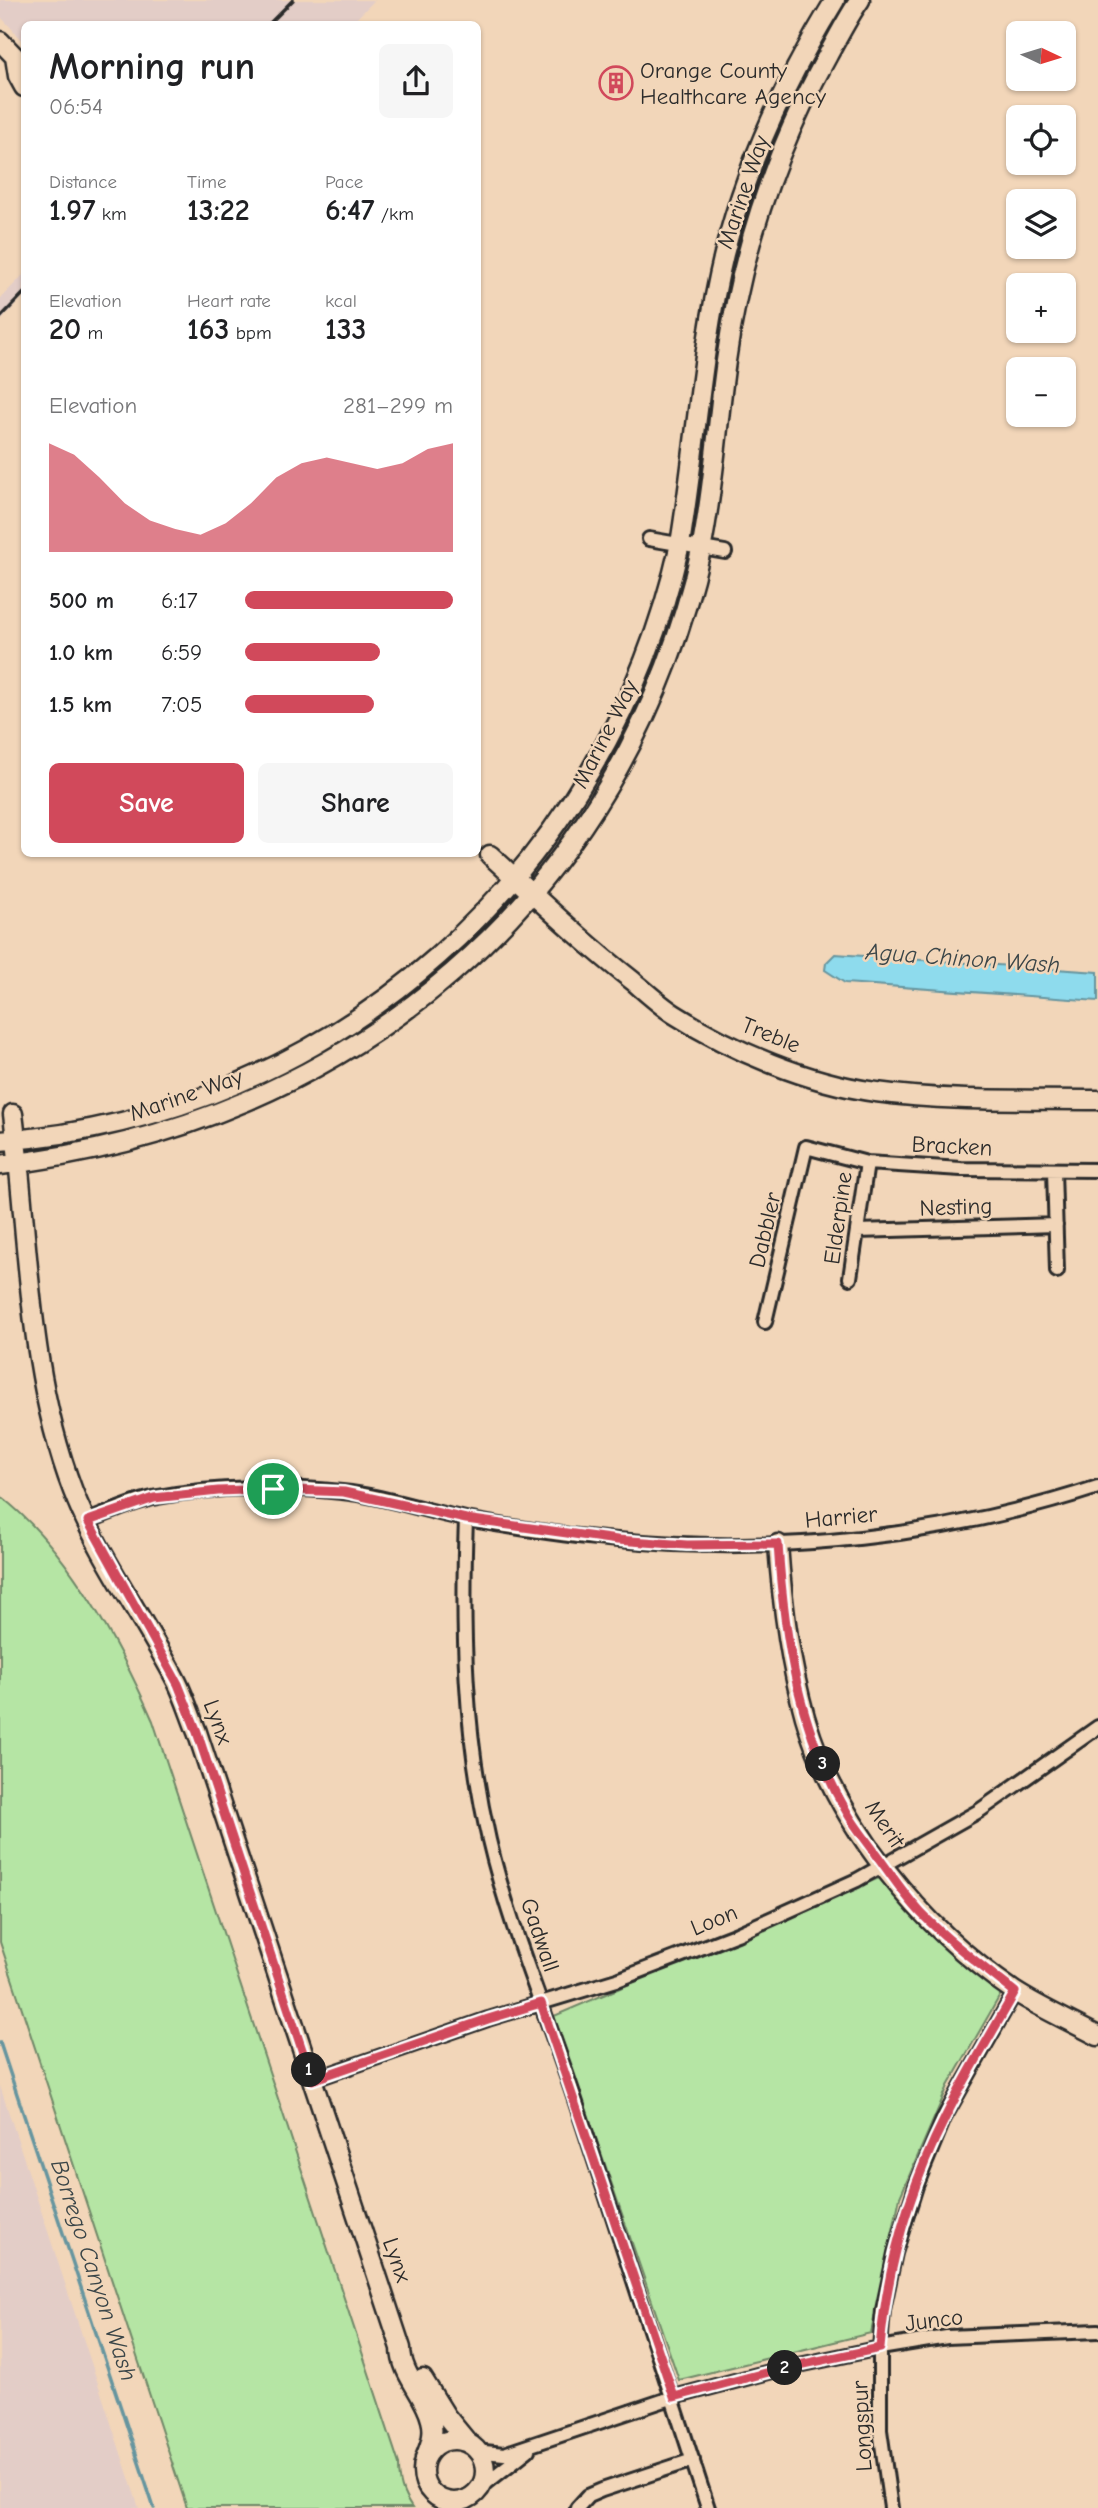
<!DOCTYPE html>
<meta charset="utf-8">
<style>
body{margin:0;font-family:"Comic Neue",sans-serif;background:#f6f6f6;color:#202124;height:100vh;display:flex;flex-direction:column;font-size:26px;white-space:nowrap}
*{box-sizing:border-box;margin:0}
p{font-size:23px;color:#757577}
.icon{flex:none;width:38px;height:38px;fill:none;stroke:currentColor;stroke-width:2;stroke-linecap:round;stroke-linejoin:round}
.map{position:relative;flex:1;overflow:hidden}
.side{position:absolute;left:21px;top:21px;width:460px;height:836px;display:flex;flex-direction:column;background:#fff;border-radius:10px;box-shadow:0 2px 5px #0004}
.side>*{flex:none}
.needle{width:46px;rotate:94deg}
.fabs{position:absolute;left:1006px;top:21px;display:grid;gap:14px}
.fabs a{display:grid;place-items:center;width:70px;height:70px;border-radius:10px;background:#fff;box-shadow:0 2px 5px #0004;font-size:35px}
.pin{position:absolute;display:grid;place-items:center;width:60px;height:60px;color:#fff;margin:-30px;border:4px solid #fff;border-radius:50%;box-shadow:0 2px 7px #0007}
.km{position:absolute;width:35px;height:35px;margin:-18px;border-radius:50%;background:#222;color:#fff;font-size:19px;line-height:35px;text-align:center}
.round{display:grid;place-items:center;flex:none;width:74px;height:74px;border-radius:10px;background:#f6f6f6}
.headline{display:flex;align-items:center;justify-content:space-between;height:119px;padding:0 28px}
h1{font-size:38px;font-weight:700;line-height:52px}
.metrics{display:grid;grid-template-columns:repeat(3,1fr);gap:10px;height:119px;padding:7px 28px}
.metrics div{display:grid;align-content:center}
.metrics b{font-size:30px;font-weight:700}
.metrics small{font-size:19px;font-weight:400}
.metrics p{font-size:19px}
.chart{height:196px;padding:14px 28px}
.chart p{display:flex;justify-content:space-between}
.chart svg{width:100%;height:126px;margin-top:7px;fill:#d1495b;opacity:.7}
.action{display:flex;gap:14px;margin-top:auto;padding:14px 28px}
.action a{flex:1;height:80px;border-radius:10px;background:#d1495b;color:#fff;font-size:28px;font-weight:700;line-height:80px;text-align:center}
.action a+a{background:#f6f6f6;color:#202124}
ul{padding:0 28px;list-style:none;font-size:23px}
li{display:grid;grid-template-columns:112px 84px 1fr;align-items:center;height:52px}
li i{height:18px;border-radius:9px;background:#d1495b}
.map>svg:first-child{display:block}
</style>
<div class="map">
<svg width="1098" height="2508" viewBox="0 0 1098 2508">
<rect width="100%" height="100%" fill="#f2d6b9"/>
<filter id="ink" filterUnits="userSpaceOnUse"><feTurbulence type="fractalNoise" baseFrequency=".0143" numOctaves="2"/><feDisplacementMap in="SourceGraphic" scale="14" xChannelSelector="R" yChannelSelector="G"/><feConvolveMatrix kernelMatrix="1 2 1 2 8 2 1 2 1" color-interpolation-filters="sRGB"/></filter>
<g filter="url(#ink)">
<path fill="#e3cdc7" d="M0,0H375L351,24H24V42L0,16Z
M24,274V296L0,322V299Z
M0,2086L139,2508H0Z"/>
<path fill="#b5e5a4" stroke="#708868" stroke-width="2" d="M0,1496C68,1548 119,1644 153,1721L399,2464C399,2482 402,2493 412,2508H187L0,1942Z
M879,1878L946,1946L1002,1992L948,2086L900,2197L871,2333L679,2380L554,2016Z"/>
<path fill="#8edbed" stroke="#66959f" stroke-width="2" d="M835,954L1098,972V1001L845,983L825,970L826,963Z"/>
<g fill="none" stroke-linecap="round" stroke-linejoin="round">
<path stroke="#66959f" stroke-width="3.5" d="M0,2043L154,2508"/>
<defs>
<path id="street" d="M649,539L725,552
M1054,1170L1057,1271
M857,1231L1056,1225
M850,1278L867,1163
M765,1322L806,1147L867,1163L961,1169L1098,1170
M466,1519C462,1627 464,1733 489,1840C510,1930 548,2017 577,2106C621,2240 664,2374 708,2508
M88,1521C110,1513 134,1501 158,1497C215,1486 284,1486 342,1492C384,1496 425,1511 466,1519C516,1528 568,1536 618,1540C778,1555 945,1537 1098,1487
M312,2080L488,2019L620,1979L737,1934L857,1880L979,1811L1098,1727
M475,2451L504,2454L674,2397L780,2369L880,2348L947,2337L1098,2331
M481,2487L528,2450
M577,2508L588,2496L602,2490L693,2460
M891,2508L880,2430V2348L883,2310L895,2253L916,2186L944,2118L1015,1992"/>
<path id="secondary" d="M0,41L24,66
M15,57L18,76L24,87
M490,855C537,898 583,942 633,981C646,992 660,1005 674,1014C732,1051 808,1083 876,1092C949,1102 1024,1099 1098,1100
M13,1114C29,1240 27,1371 73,1491C99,1558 144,1618 177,1682C185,1698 190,1715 197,1732L401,2348C401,2375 425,2394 431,2420C435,2433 430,2446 425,2458
M0,1141C336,1117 607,869 680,544C696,448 701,349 724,254C746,164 787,78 835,0
M0,1165C350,1126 623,896 701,550C714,488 717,424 726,361C741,253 775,150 828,55C838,37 848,17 860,0
M778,1544C782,1603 789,1660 805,1717C836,1825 922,1928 1014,1991C1040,2008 1070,2021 1098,2036
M423,2379L446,2416L469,2444
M423 2471a31 31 0 1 1 62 0a31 31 0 1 1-62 0Z"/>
</defs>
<use href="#street" stroke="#2b2b2b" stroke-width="18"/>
<use href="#secondary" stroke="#2b2b2b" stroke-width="23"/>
<use href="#street" stroke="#f2d6b9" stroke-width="12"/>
<use href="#secondary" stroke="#f2d6b9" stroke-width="18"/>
<path stroke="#2b2b2b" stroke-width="3.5" d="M269,24L293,0
M0,318L24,293"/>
</g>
</g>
<g fill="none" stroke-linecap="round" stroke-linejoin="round" filter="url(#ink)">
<defs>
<path id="route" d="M273,1489L344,1492L466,1519L617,1540L687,1545L778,1544C784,1638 799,1732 848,1814C856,1828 867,1841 876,1854C890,1873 904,1895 921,1913C949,1942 983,1967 1015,1992C992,2033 966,2075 945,2118C909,2189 887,2269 880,2348L780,2369L674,2397L541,2003L488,2019L312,2080L197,1732L178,1684L88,1521L154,1498L218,1491Z"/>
</defs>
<use href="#route" stroke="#fff" stroke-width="14"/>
<use href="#route" stroke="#d1495b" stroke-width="9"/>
</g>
<defs>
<symbol id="building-ring" viewBox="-11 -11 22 22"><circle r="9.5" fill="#f2d6b9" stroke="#d1495b" stroke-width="1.5"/><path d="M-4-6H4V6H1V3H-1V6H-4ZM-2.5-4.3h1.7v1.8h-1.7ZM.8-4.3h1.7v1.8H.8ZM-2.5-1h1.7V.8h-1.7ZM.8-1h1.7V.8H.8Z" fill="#d1495b"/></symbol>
</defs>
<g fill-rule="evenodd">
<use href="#building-ring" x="597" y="64" width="38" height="38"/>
</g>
<g text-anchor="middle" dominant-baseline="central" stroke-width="5" stroke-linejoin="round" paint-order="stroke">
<g font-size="23" fill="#2b2b2b" stroke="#f2d6b9" text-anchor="start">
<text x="640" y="70">Orange County<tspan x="640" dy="26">Healthcare Agency</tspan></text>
</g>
<g font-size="23" fill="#2b2b2b" stroke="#f2d6b9">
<text transform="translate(743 192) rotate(-71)">Marine Way</text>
<text transform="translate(605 734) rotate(-63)">Marine Way</text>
<text transform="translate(771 1035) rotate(22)">Treble</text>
<text transform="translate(186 1095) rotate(-19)">Marine Way</text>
<text transform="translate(952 1146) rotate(3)">Bracken</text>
<text transform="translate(956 1207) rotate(-2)">Nesting</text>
<text transform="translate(838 1218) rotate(-82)">Elderpine</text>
<text transform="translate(765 1230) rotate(-77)">Dabbler</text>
<text transform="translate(841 1517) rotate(-5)">Harrier</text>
<text transform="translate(218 1722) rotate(70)">Lynx</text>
<text transform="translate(885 1824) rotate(56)">Merit</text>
<text transform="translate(714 1920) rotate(-22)">Loon</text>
<text transform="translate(540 1935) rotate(71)">Gadwall</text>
<text transform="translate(397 2260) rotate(71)">Lynx</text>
<text transform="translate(934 2320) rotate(-7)">Junco</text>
<text transform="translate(862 2426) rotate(-93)">Longspur</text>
</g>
<g font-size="24" font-style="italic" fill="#3a4548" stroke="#f2d6b9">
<text transform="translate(963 958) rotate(4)">Agua Chinon Wash</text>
<text transform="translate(94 2270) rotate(72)">Borrego Canyon Wash</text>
</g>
</g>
</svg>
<div class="fabs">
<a><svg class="needle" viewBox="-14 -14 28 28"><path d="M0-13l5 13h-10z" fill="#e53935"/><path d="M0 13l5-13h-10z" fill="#757577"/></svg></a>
<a><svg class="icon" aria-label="locate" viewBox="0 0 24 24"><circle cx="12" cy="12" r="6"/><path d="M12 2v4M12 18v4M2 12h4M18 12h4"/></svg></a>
<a><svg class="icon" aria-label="layers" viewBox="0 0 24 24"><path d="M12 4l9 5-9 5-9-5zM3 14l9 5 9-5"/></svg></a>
<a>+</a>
<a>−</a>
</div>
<div class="pin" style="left:273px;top:1489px;background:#1e9e55"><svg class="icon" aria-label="arrive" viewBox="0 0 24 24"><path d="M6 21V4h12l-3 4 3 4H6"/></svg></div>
<b class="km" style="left:309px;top:2070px">1</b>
<b class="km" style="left:785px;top:2368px">2</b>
<b class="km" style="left:823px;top:1764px">3</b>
<section class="side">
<div class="headline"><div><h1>Morning run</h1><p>06:54</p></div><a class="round"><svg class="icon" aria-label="share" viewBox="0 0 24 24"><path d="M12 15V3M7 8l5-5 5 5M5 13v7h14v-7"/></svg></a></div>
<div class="metrics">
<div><p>Distance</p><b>1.97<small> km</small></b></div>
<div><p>Time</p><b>13:22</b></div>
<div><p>Pace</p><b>6:47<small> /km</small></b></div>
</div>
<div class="metrics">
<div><p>Elevation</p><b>20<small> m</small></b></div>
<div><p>Heart rate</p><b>163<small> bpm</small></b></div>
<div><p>kcal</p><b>133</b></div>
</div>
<div class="chart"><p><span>Elevation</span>281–299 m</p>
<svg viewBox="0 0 160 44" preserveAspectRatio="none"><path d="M0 44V6L10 10L20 18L30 27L40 33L50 36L60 38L70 34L80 27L90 18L100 13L110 11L120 13L130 15L140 13L150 8L160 6V44z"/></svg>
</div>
<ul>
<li><b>500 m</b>6:17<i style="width:100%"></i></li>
<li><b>1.0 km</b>6:59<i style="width:65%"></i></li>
<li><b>1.5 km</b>7:05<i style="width:62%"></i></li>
</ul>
<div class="action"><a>Save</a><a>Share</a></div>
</section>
</div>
